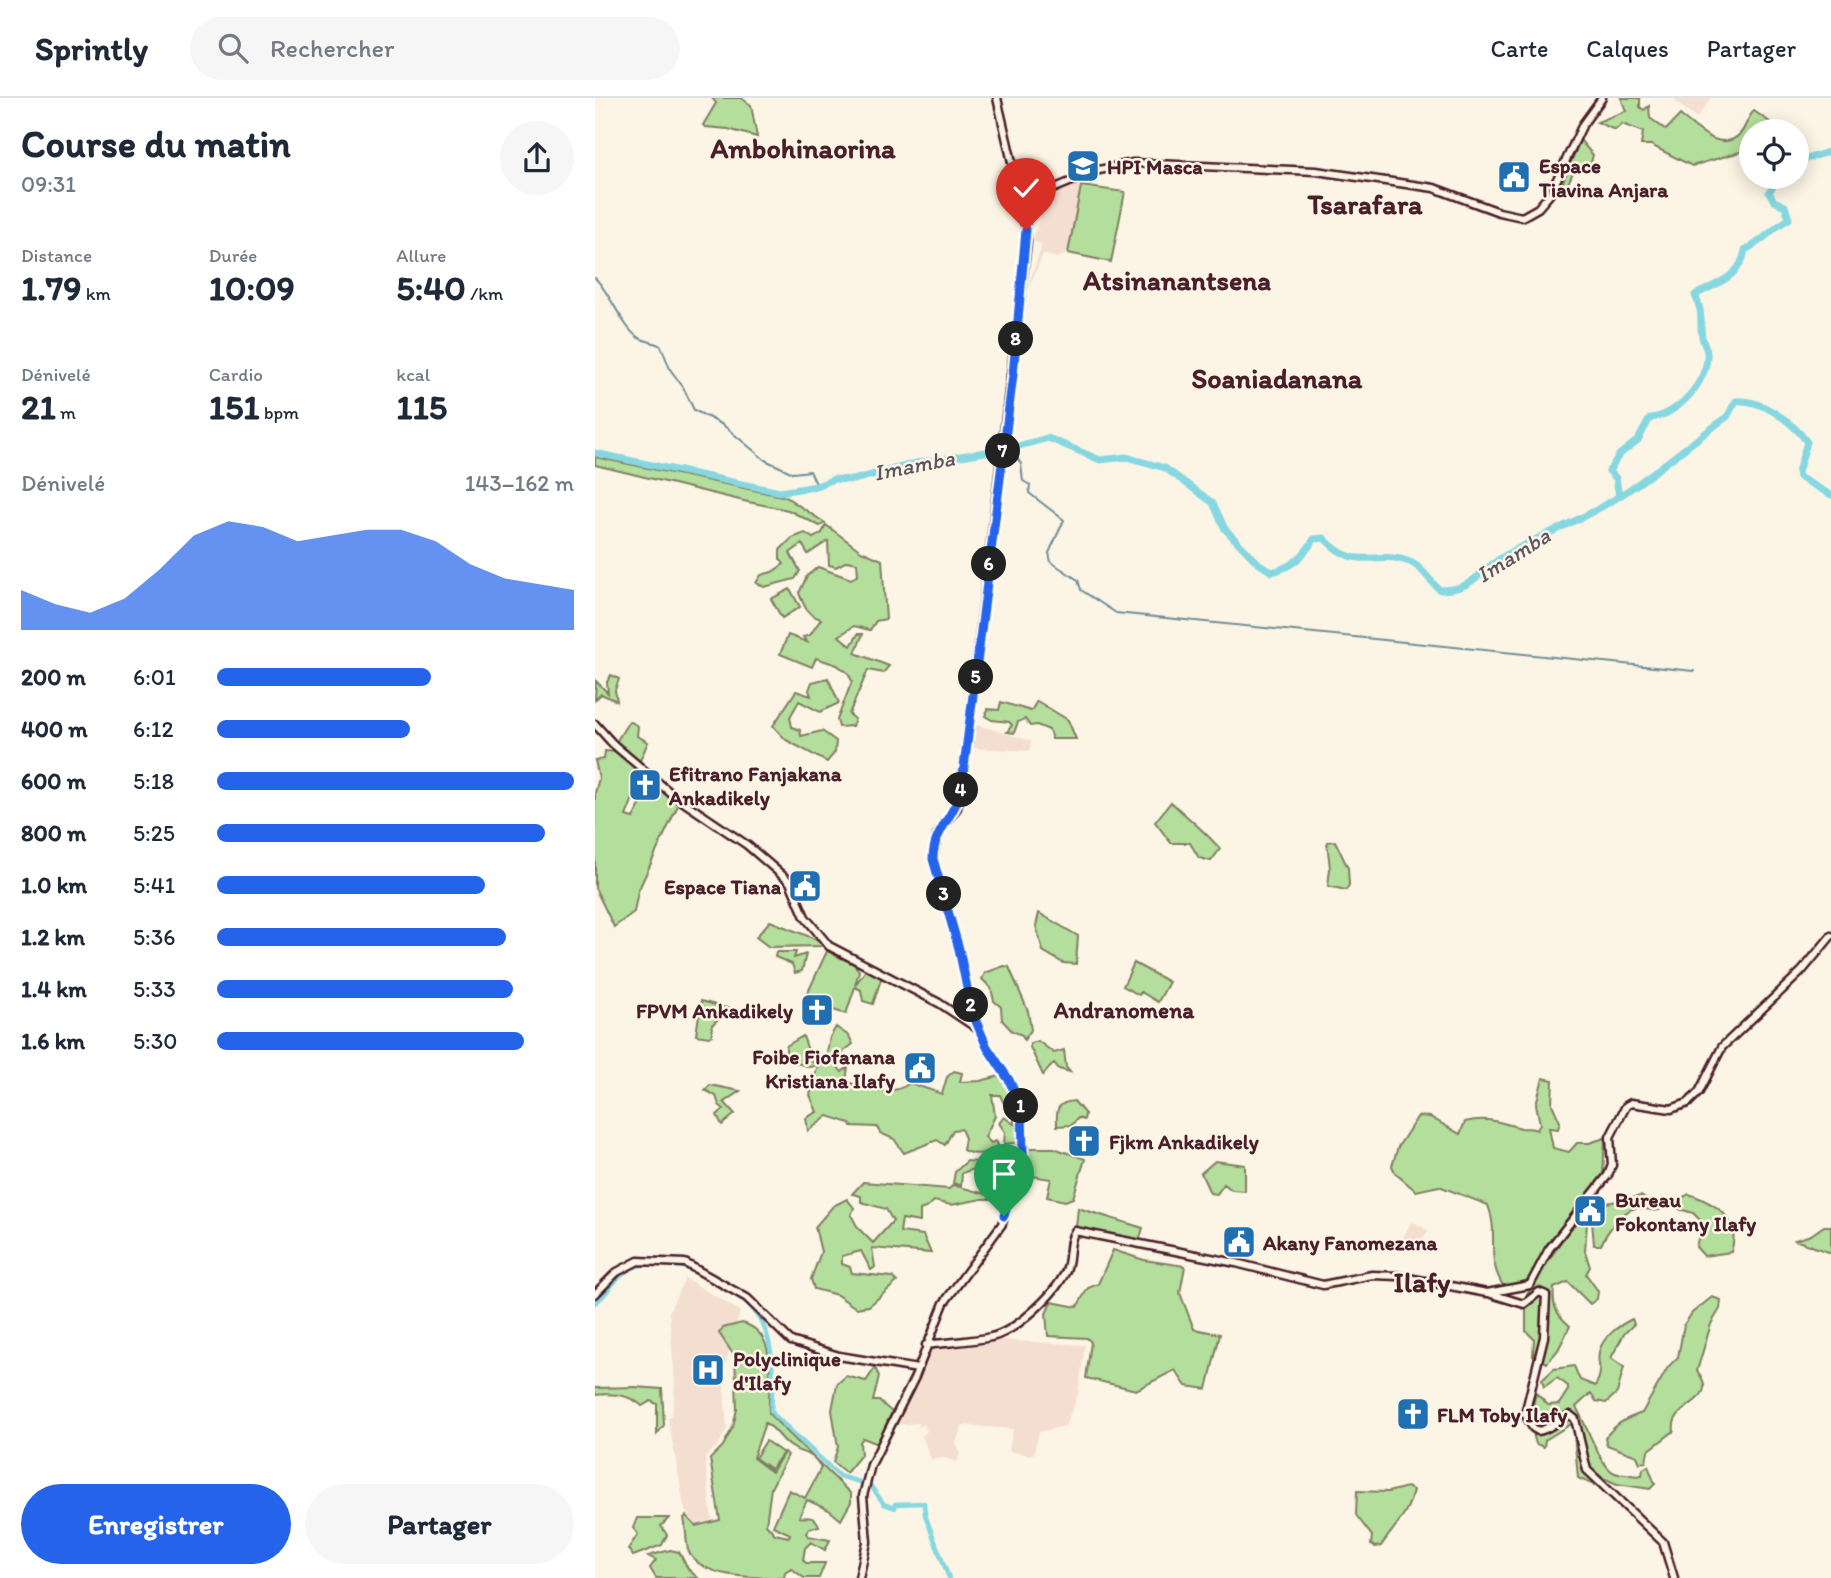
<!DOCTYPE html>
<html lang="fr">
<meta charset="utf-8">
<style>
body{margin:0;font-family:Itim,sans-serif;background:#f6f6f7;color:#1f2937;height:100vh;display:flex;flex-direction:column;font-size:26px;white-space:nowrap}
*{box-sizing:border-box;margin:0}
p{font-size:23px;color:#747a83}
.icon{flex:none;width:38px;height:38px;fill:none;stroke:currentColor;stroke-width:2;stroke-linecap:round;stroke-linejoin:round}
.map{position:relative;flex:1;overflow:hidden}
.panel{display:flex;flex-direction:column;background:#fff;width:595px}
.panel>*{flex:none}
.fabs{position:absolute;left:1144px;top:21px;display:grid;gap:14px}
.fabs a{display:grid;place-items:center;width:70px;height:70px;border-radius:50%;background:#fff;box-shadow:0 4px 18px #0003;font-size:35px}
.pin{position:absolute;display:grid;place-items:center;width:60px;height:60px;color:#fff;margin:-72px -30px;border-radius:50% 50% 50% 0;rotate:-45deg;box-shadow:0 0 7px #0007}
.pin .icon{rotate:45deg}
.km{position:absolute;width:35px;height:35px;margin:-18px;border-radius:50%;background:#222;color:#fff;font-size:19px;line-height:35px;text-align:center}
.round{display:grid;place-items:center;flex:none;width:74px;height:74px;border-radius:37px;background:#f6f6f7}
.head{display:flex;align-items:center;justify-content:space-between;height:119px;padding:0 21px}
h1{font-size:38px;font-weight:800;line-height:52px}
.stats{display:grid;grid-template-columns:repeat(3,1fr);gap:10px;height:119px;padding:7px 21px}
.stats div{display:grid;align-content:center}
.stats b{font-size:35px;font-weight:800}
.stats small{font-size:19px;font-weight:400}
.stats p{font-size:19px}
.chart{height:196px;padding:14px 21px}
.chart p{display:flex;justify-content:space-between}
.chart svg{width:100%;height:126px;margin-top:7px;fill:#2563eb;opacity:.7}
.cta{display:flex;gap:14px;margin-top:auto;padding:14px 21px}
.cta a{flex:1;height:80px;border-radius:42px;background:#2563eb;color:#fff;font-size:28px;font-weight:800;line-height:80px;text-align:center}
.cta a+a{background:#f6f6f7;color:#1f2937}
ul{padding:0 21px;list-style:none;font-size:23px}
li{display:grid;grid-template-columns:112px 84px 1fr;align-items:center;height:52px}
li i{height:18px;border-radius:9px;background:#2563eb}
header{display:flex;align-items:center;gap:42px;box-sizing:border-box;height:98px;padding:0 35px;background:#fff;border-bottom:2px solid #e0e1e3}
header strong{font-size:33px}
nav{display:flex;gap:38px;margin-inline-start:auto;font-size:24px}
.search{width:490px;height:63px;background:#f6f6f7;display:flex;align-items:center;gap:18px;box-sizing:border-box;padding:0 24px;border-radius:38px;color:#747a83;font-size:26px}
main{display:flex;flex:1;min-height:0}
.map>svg:first-child{display:block}
</style>
<header>
<strong>Sprintly</strong>
<div class="search"><svg class="icon" aria-label="search" viewBox="0 0 24 24"><circle cx="10" cy="10" r="6"/><path d="M15 15l6 6"/></svg>Rechercher</div>
<nav><a>Carte</a><a>Calques</a><a>Partager</a></nav>
</header>
<main>
<section class="panel">
<div class="head"><div><h1>Course du matin</h1><p>09:31</p></div><a class="round"><svg class="icon" aria-label="share" viewBox="0 0 24 24"><path d="M12 15V3M7 8l5-5 5 5M5 13v7h14v-7"/></svg></a></div>
<div class="stats">
<div><p>Distance</p><b>1.79<small> km</small></b></div>
<div><p>Durée</p><b>10:09</b></div>
<div><p>Allure</p><b>5:40<small> /km</small></b></div>
</div>
<div class="stats">
<div><p>Dénivelé</p><b>21<small> m</small></b></div>
<div><p>Cardio</p><b>151<small> bpm</small></b></div>
<div><p>kcal</p><b>115</b></div>
</div>
<div class="chart"><p><span>Dénivelé</span>143–162 m</p>
<svg viewBox="0 0 160 44" preserveAspectRatio="none"><path d="M0 44V30L10 35L20 38L30 33L40 23L50 11L60 6L70 8L80 13L90 11L100 9L110 9L120 13L130 21L140 26L150 28L160 30V44z"/></svg>
</div>
<ul>
<li><b>200 m</b>6:01<i style="width:60%"></i></li>
<li><b>400 m</b>6:12<i style="width:54%"></i></li>
<li><b>600 m</b>5:18<i style="width:100%"></i></li>
<li><b>800 m</b>5:25<i style="width:92%"></i></li>
<li><b>1.0 km</b>5:41<i style="width:75%"></i></li>
<li><b>1.2 km</b>5:36<i style="width:81%"></i></li>
<li><b>1.4 km</b>5:33<i style="width:83%"></i></li>
<li><b>1.6 km</b>5:30<i style="width:86%"></i></li>
</ul>
<div class="cta"><a>Enregistrer</a><a>Partager</a></div>
</section>
<div class="map">
<svg width="1236" height="1480" viewBox="0 0 1236 1480">
<rect width="100%" height="100%" fill="#fcf5e5"/>
<filter id="ink" filterUnits="userSpaceOnUse"><feTurbulence type="fractalNoise" baseFrequency=".0143" numOctaves="2"/><feDisplacementMap in="SourceGraphic" scale="14" xChannelSelector="R" yChannelSelector="G"/><feConvolveMatrix kernelMatrix="1 2 1 2 8 2 1 2 1" color-interpolation-filters="sRGB"/></filter>
<g filter="url(#ink)">
<path fill="#f4ded0" d="M1082,0H1116L1102,20L1080,4Z
M498,77V90L486,89L472,156L462,160L448,156L427,206L447,147L437,142L446,117L431,112L433,104L447,107L452,97Z
M379,626L436,643L435,653L377,650Z
M817,1123L834,1133L818,1152L805,1145Z
M90,1180L145,1213L128,1275L132,1331L123,1347L110,1360L117,1422L101,1426L90,1413L73,1320L77,1318L80,1285L74,1214Z
M388,1241L490,1247L483,1297L470,1328L444,1334L439,1355L434,1357L414,1353L418,1331L368,1327L361,1344L365,1354L362,1364L349,1360L336,1361L327,1338L332,1333L328,1326L323,1329L324,1325L300,1327L325,1281L332,1250Z"/>
<path fill="#b4de9b" stroke="#7f7e63" stroke-width="2" fill-rule="evenodd" d="M117,0H146L156,7L162,39L133,31L110,29L108,27L121,5Z
M1026,0H1045V9L1049,12L1054,8L1055,20L1071,32L1085,17C1101,29 1124,55 1144,37C1151,31 1152,19 1159,13L1175,24L1171,33H1157V48L1152,52L1097,68L1056,47H1046L1048,34L1027,26L1020,32L1002,24L1031,13Z
M985,42L998,57L995,68L979,72L971,90L965,91Z
M486,88L530,94L516,164L473,155Z
M0,359L191,399L230,425L225,428L193,412L153,404L0,367Z
M231,427L266,453L287,462L291,521L281,523L275,532L259,528L244,538L256,548L263,536H268L260,555L294,568L288,575L273,572L254,616L260,621L257,628L244,629L242,622L257,583L253,575L242,567L221,560L217,569L185,556L193,537L212,544L208,539L215,537L226,521C212,517 209,508 204,495L212,478L223,469L256,481L263,477L262,465L252,463L241,469L234,467L233,443L213,456L207,446L195,455L205,473L200,481L169,489L161,485L166,477L177,474L189,466L185,461V452L197,440L210,435L218,440L227,435Z
M195,491L205,509L187,520L176,501Z
M16,577L24,581L20,592L22,603L6,596L0,602L1,583L13,595L12,584Z
M233,580L244,605L225,614L204,603L195,619L197,629L205,632L206,638L227,633L241,643L240,654L232,664L191,642L178,628L201,593L216,598L214,592L217,584Z
M442,603L473,622L481,641H457L454,632L442,627L435,628L430,621L423,624L419,635L412,634L417,627L414,624L397,622L390,618L393,611L404,612L406,604L436,613Z
M34,623L43,628L42,638L53,644L44,665L21,644Z
M10,653L23,654L48,675L31,718L38,720L58,684L85,703L43,793L39,814L19,829L0,790V695L4,680L0,662L9,661Z
M576,704C593,720 611,734 625,751L616,763L604,760L595,745H576L560,724Z
M740,743L753,770L754,787L751,792L733,788L735,770L732,744Z
M444,815L483,838L481,866L468,865L448,853L441,828Z
M175,823L228,844V848L174,849L161,839Z
M232,853L259,866L264,873L260,887L271,872L287,878L278,906L268,903L266,892L260,889L251,916L209,903Z
M181,854H201L199,860L211,856L207,873L200,875L197,866L180,859Z
M539,865L574,884L563,904L546,894L544,897L528,888Z
M409,868L414,869L433,913L436,932L429,942L427,937L417,933L407,922L406,909L399,903L396,890L387,881L390,875Z
M106,903L135,911L124,913V920L117,927V937L114,939L101,937Z
M241,929L254,938L258,946L249,953L243,969L247,974L253,969L251,983C271,993 297,998 315,985L347,996L352,979L359,973L367,975L365,984L385,983L405,978L422,1005L412,1012L405,997H397L400,1018L390,1039L396,1045L401,1043L404,1049C393,1057 379,1058 368,1052L370,1040L366,1031L358,1032L350,1047L342,1042L309,1055L299,1041L285,1035L282,1029L256,1028L255,1025L233,1018L213,1033L211,1020L222,1014L215,997L222,970L230,964L235,939Z
M208,938L217,964L223,967L215,969L191,962V948Z
M443,943L459,955L469,952L471,969L475,974L464,971L459,965L448,977L435,949V945Z
M948,980L958,982L957,1006L965,1024L963,1031L954,1030L958,1050L974,1054L982,1045H994L1010,1040L1008,1077L931,1183L909,1189C889,1158 905,1139 893,1107L844,1088L821,1093L801,1076L797,1068L803,1049L823,1018L835,1019L865,1036L870,1024C893,1018 905,1025 926,1030C932,1031 936,1029 942,1032L945,1026L941,1006Z
M115,987L145,993L129,1004L140,1016L127,1027L122,1017L129,1011L124,1007L121,998L110,992Z
M479,1003L490,1016L489,1022L483,1020L477,1027L462,1028C462,1014 459,1005 479,1003Z
M423,1009L427,1044L409,1046L410,1034L404,1025L409,1019L419,1026V1012Z
M411,1049H414V1055L393,1080L386,1079V1074L379,1071L367,1075L366,1088L358,1085L360,1074L372,1063L393,1065Z
M435,1050H459L490,1061L478,1100L470,1103L452,1099L456,1081L430,1077L432,1072L427,1070Z
M620,1063L650,1067V1093L637,1092L629,1086L622,1096L615,1095L606,1075Z
M268,1084L354,1091L358,1087L409,1101H387L356,1107L339,1103L333,1109L325,1112V1124L307,1121L305,1134L328,1137L336,1155L277,1150L280,1169L276,1172L266,1153L247,1158V1166L255,1169L257,1175L297,1179L302,1184L274,1208L261,1210L242,1197L219,1191L216,1181L226,1154L220,1129L238,1108L252,1101L259,1110L256,1117L263,1130L278,1145L298,1123L291,1111L266,1104V1098L257,1096Z
M1094,1096C1122,1106 1147,1121 1136,1154L1109,1158L1101,1149L1107,1124L1098,1115L1084,1111L1087,1100Z
M1046,1098L1064,1112C1055,1114 1049,1109 1041,1110C1027,1112 1011,1135 1006,1147H999L997,1124L992,1125L990,1153L995,1169L991,1176L1003,1193L1002,1201L995,1206L973,1184L959,1190C957,1208 961,1216 975,1228L963,1252L952,1265L938,1258L939,1241L931,1233V1198L976,1128L999,1114L997,1108Z
M483,1110L548,1130L544,1143L481,1129Z
M1229,1128H1236V1155L1200,1142L1216,1137Z
M518,1152L549,1162L590,1168L585,1195L599,1231L625,1236L612,1291L591,1288L580,1272L541,1292L491,1280L496,1244L492,1240L453,1238L451,1216L456,1204L482,1209L493,1190L503,1186Z
M1117,1199L1126,1202L1125,1211L1116,1226L1102,1273C1128,1305 1074,1304 1079,1333L1053,1353L1051,1364L1045,1365L1042,1358L1012,1347L1010,1340C1021,1325 1030,1321 1047,1315L1073,1269L1083,1259L1089,1227L1097,1215Z
M1037,1221L1039,1226L1029,1236L1016,1260L1029,1269L1022,1295L1011,1305L1001,1303L996,1295L981,1309C991,1325 1005,1369 1020,1375C1024,1377 1028,1375 1031,1376C1038,1377 1040,1379 1047,1377L1048,1371L1053,1368L1060,1386L1055,1391L1022,1386L1006,1379L999,1387L983,1380L978,1325L950,1342L949,1349L941,1346C935,1328 936,1313 941,1295L953,1307L964,1306L973,1292V1288L962,1280L949,1289L947,1282L959,1271L979,1268L985,1282L1000,1288C1010,1271 1001,1270 1004,1254C1007,1239 1025,1227 1037,1221Z
M147,1225C186,1235 172,1286 174,1316L256,1396V1404L246,1422L234,1412L212,1402L204,1419C207,1421 220,1415 224,1428L215,1430L211,1435L213,1438L235,1442L230,1452L216,1444L210,1450L208,1462L211,1465H230L224,1480H209L196,1470L190,1474L189,1480C157,1480 104,1480 93,1452C91,1442 91,1430 89,1420L91,1418L101,1428L125,1422L115,1361L128,1348L138,1329L142,1311L140,1259L124,1235L128,1230ZM170,1325C182,1331 185,1341 195,1348C208,1358 216,1351 226,1370L210,1400L194,1392L178,1428L195,1436L194,1439L180,1436L171,1426L176,1390L193,1357L189,1354L177,1374L158,1360Z
M280,1270L284,1278L278,1303H284L297,1314L283,1346L268,1340L265,1344L266,1357L251,1375L238,1364L243,1349L237,1312L242,1286L251,1278L271,1283Z
M40,1289L67,1291L69,1327L62,1336V1306L56,1303L47,1308C34,1296 17,1295 0,1297V1290Z
M171,1343L188,1355L176,1371L160,1360Z
M812,1389L818,1392C814,1415 799,1429 786,1448L780,1449L776,1447L777,1438L761,1417L762,1393L793,1394Z
M42,1420H74L66,1428L72,1437L67,1447L38,1458L33,1451L43,1436L38,1430Z
M75,1452L84,1454L93,1471L103,1480H61L55,1470L61,1462L53,1458Z"/>
<g fill="none" stroke-linecap="round" stroke-linejoin="round">
<path stroke="#6f8d98" stroke-width="2" d="M0,180C14,193 29,232 44,240C50,243 59,244 66,248L75,271L88,289L99,312L128,327L170,362L198,375L215,373L222,388
M416,350L426,366L428,383L435,387L434,395L469,422L454,455L456,464L483,482L486,492L521,515L1099,573"/>
<path stroke="#87d7e1" stroke-width="4.5" d="M109,1179C123,1188 140,1194 152,1205C181,1231 179,1276 176,1312L179,1317L244,1378L275,1387L289,1406L300,1410V1406L329,1405L330,1417L354,1480
M0,1205C12,1197 16,1186 26,1177C42,1161 77,1166 96,1171"/>
<path stroke="#87d7e1" stroke-width="7" d="M1202,64L1236,53
M0,355L185,394L222,388L239,381L258,382L322,365L416,350L453,340L505,362L531,359L570,370L618,405L630,431L663,465L677,474C697,469 709,458 719,441L729,440C763,477 781,449 817,465C829,471 835,484 845,492C880,492 884,472 909,458C942,439 977,426 1010,407C1053,382 1091,348 1132,319L1141,303C1166,301 1197,323 1212,344L1203,374L1204,379L1236,397
M1024,398L1021,380L1014,373L1024,357L1043,342L1055,320C1082,318 1114,283 1112,255C1112,250 1108,245 1107,239C1104,219 1109,218 1100,197C1122,185 1146,179 1150,152C1168,144 1177,130 1194,121L1190,108L1179,103L1174,94L1185,79"/>
<defs>
<path id="secondary" d="M426,104L504,72L538,65L721,73L839,90L904,114L927,119L943,110L955,96L988,26L1007,0
M0,626L18,646L78,697L152,747L195,784L210,819L234,848L344,905L383,931
M0,1196L22,1174L43,1163L90,1165L152,1200L196,1243L244,1258L323,1271
M896,1196L929,1206L944,1194L951,1197L949,1239L930,1316L938,1330L943,1333C957,1331 963,1320 975,1317L980,1321L992,1372L1068,1444L1079,1480
M331,1247C352,1244 375,1244 396,1239C420,1234 459,1197 470,1175C477,1162 472,1145 480,1133L641,1165L728,1187L777,1177L803,1178L892,1195L935,1187L954,1151L1013,1077L1017,1067L1015,1039L1031,1008L1036,1005L1076,1011L1093,1005L1104,994L1127,949L1207,873L1236,838
M264,1480L272,1444L268,1398L276,1367L320,1279L349,1205L407,1126L428,1055L427,1010L414,982L392,949L377,914L364,851L338,761L342,737L362,710L366,693L432,144L429,116L402,0"/>
</defs>
<use href="#secondary" stroke="#4a1f2b" stroke-width="11"/>
<use href="#secondary" stroke="#fcf5e5" stroke-width="6"/>
</g>
</g>
<g fill="none" stroke-linecap="round" stroke-linejoin="round" filter="url(#ink)">
<defs>
<path id="route" d="M409,1118L428,1055L427,1010L414,982L392,949L377,914L364,851L338,761C338,733 359,719 366,693L418,277L431,132"/>
</defs>
<use href="#route" stroke="#fff" stroke-width="14"/>
<use href="#route" stroke="#2563eb" stroke-width="9"/>
</g>
<defs>
<symbol id="university-square" viewBox="-11 -11 22 22"><rect x="-9" y="-9" width="18" height="18" rx="4" fill="#1f6fb2" stroke="#fcf5e5"/><path d="M0-5L7-2L0 1L-7-2ZM-4 1L0 2.5L4 1V4Q0 6-4 4Z" fill="#fff"/></symbol>
<symbol id="civic-square" viewBox="-11 -11 22 22"><rect x="-9" y="-9" width="18" height="18" rx="4" fill="#1f6fb2" stroke="#fcf5e5"/><path d="M-.6-6.5H3V-4.5H.6V-3L4-1V1h2V6H-6V1h2V-1L-.6-3ZM-1.2 2.5V6h2.4V2.5Z" fill="#fff"/></symbol>
<symbol id="church-square" viewBox="-11 -11 22 22"><rect x="-9" y="-9" width="18" height="18" rx="4" fill="#1f6fb2" stroke="#fcf5e5"/><path d="M-1.2-6h2.4v3.5h3.3v2.4h-3.3V6h-2.4V-.1h-3.3v-2.4h3.3Z" fill="#fff"/></symbol>
<symbol id="hospital-square" viewBox="-11 -11 22 22"><rect x="-9" y="-9" width="18" height="18" rx="4" fill="#1f6fb2" stroke="#fcf5e5"/><path d="M-5-5h3v3.5h4V-5h3V5h-3V1.5h-4V5h-3Z" fill="#fff"/></symbol>
</defs>
<g fill-rule="evenodd">
<use href="#university-square" x="469" y="49" width="38" height="38"/>
<use href="#civic-square" x="900" y="60" width="38" height="38"/>
<use href="#church-square" x="31" y="668" width="38" height="38"/>
<use href="#civic-square" x="191" y="769" width="38" height="38"/>
<use href="#church-square" x="203" y="893" width="38" height="38"/>
<use href="#civic-square" x="306" y="951" width="38" height="38"/>
<use href="#church-square" x="470" y="1024" width="38" height="38"/>
<use href="#civic-square" x="976" y="1094" width="38" height="38"/>
<use href="#civic-square" x="625" y="1125" width="38" height="38"/>
<use href="#hospital-square" x="94" y="1253" width="38" height="38"/>
<use href="#church-square" x="799" y="1297" width="38" height="38"/>
</g>
<g text-anchor="middle" dominant-baseline="central" stroke-width="5" stroke-linejoin="round" paint-order="stroke">
<g font-size="21" font-weight="bold" fill="#4a1f2b" stroke="#fcf5e5" text-anchor="start">
<text x="944" y="67">Espace<tspan x="944" dy="24">Tiavina Anjara</tspan></text>
<text x="512" y="68">HPI Masca</text>
<text x="74" y="675">Efitrano Fanjakana<tspan x="74" dy="24">Ankadikely</tspan></text>
<text x="186" y="788" text-anchor="end">Espace Tiana</text>
<text x="198" y="912" text-anchor="end">FPVM Ankadikely</text>
<text x="300" y="958" text-anchor="end">Foibe Fiofanana<tspan x="300" dy="24">Kristiana Ilafy</tspan></text>
<text x="514" y="1043">Fjkm Ankadikely</text>
<text x="1020" y="1101">Bureau<tspan x="1020" dy="24">Fokontany Ilafy</tspan></text>
<text x="668" y="1144">Akany Fanomezana</text>
<text x="138" y="1260">Polyclinique<tspan x="138" dy="24">d'Ilafy</tspan></text>
<text x="842" y="1316">FLM Toby Ilafy</text>
</g>
<g font-size="23" font-style="italic" fill="#5c5662" stroke="#fcf5e5">
<text transform="translate(319 367) rotate(-11)">Imamba</text>
<text transform="translate(918 457) rotate(-32)">Imamba</text>
</g>
<g font-size="23" font-weight="bold" fill="#4a1f2b" stroke="#fcf5e5">
<text x="529" y="912">Andranomena</text>
</g>
<g font-size="28" font-weight="bold" fill="#4a1f2b" stroke="#fcf5e5">
<text x="208" y="50">Ambohinaorina</text>
<text x="770" y="106">Tsarafara</text>
<text x="582" y="182">Atsinanantsena</text>
<text x="682" y="280">Soaniadanana</text>
<text x="827" y="1184">Ilafy</text>
</g>
</g>
</svg>
<div class="fabs">
<a><svg class="icon" aria-label="locate" viewBox="0 0 24 24"><circle cx="12" cy="12" r="6"/><path d="M12 2v4M12 18v4M2 12h4M18 12h4"/></svg></a>
</div>
<div class="pin" style="left:409px;top:1118px;background:#1e9e55"><svg class="icon" aria-label="arrive" viewBox="0 0 24 24"><path d="M6 21V4h12l-3 4 3 4H6"/></svg></div>
<div class="pin" style="left:431px;top:132px;background:#d93025"><svg class="icon" aria-label="check" viewBox="0 0 24 24"><path d="M5 12l5 5 9-10"/></svg></div>
<b class="km" style="left:426px;top:1008px">1</b>
<b class="km" style="left:376px;top:907px">2</b>
<b class="km" style="left:349px;top:796px">3</b>
<b class="km" style="left:366px;top:692px">4</b>
<b class="km" style="left:381px;top:579px">5</b>
<b class="km" style="left:394px;top:466px">6</b>
<b class="km" style="left:408px;top:353px">7</b>
<b class="km" style="left:421px;top:241px">8</b>
</div>
</main>
